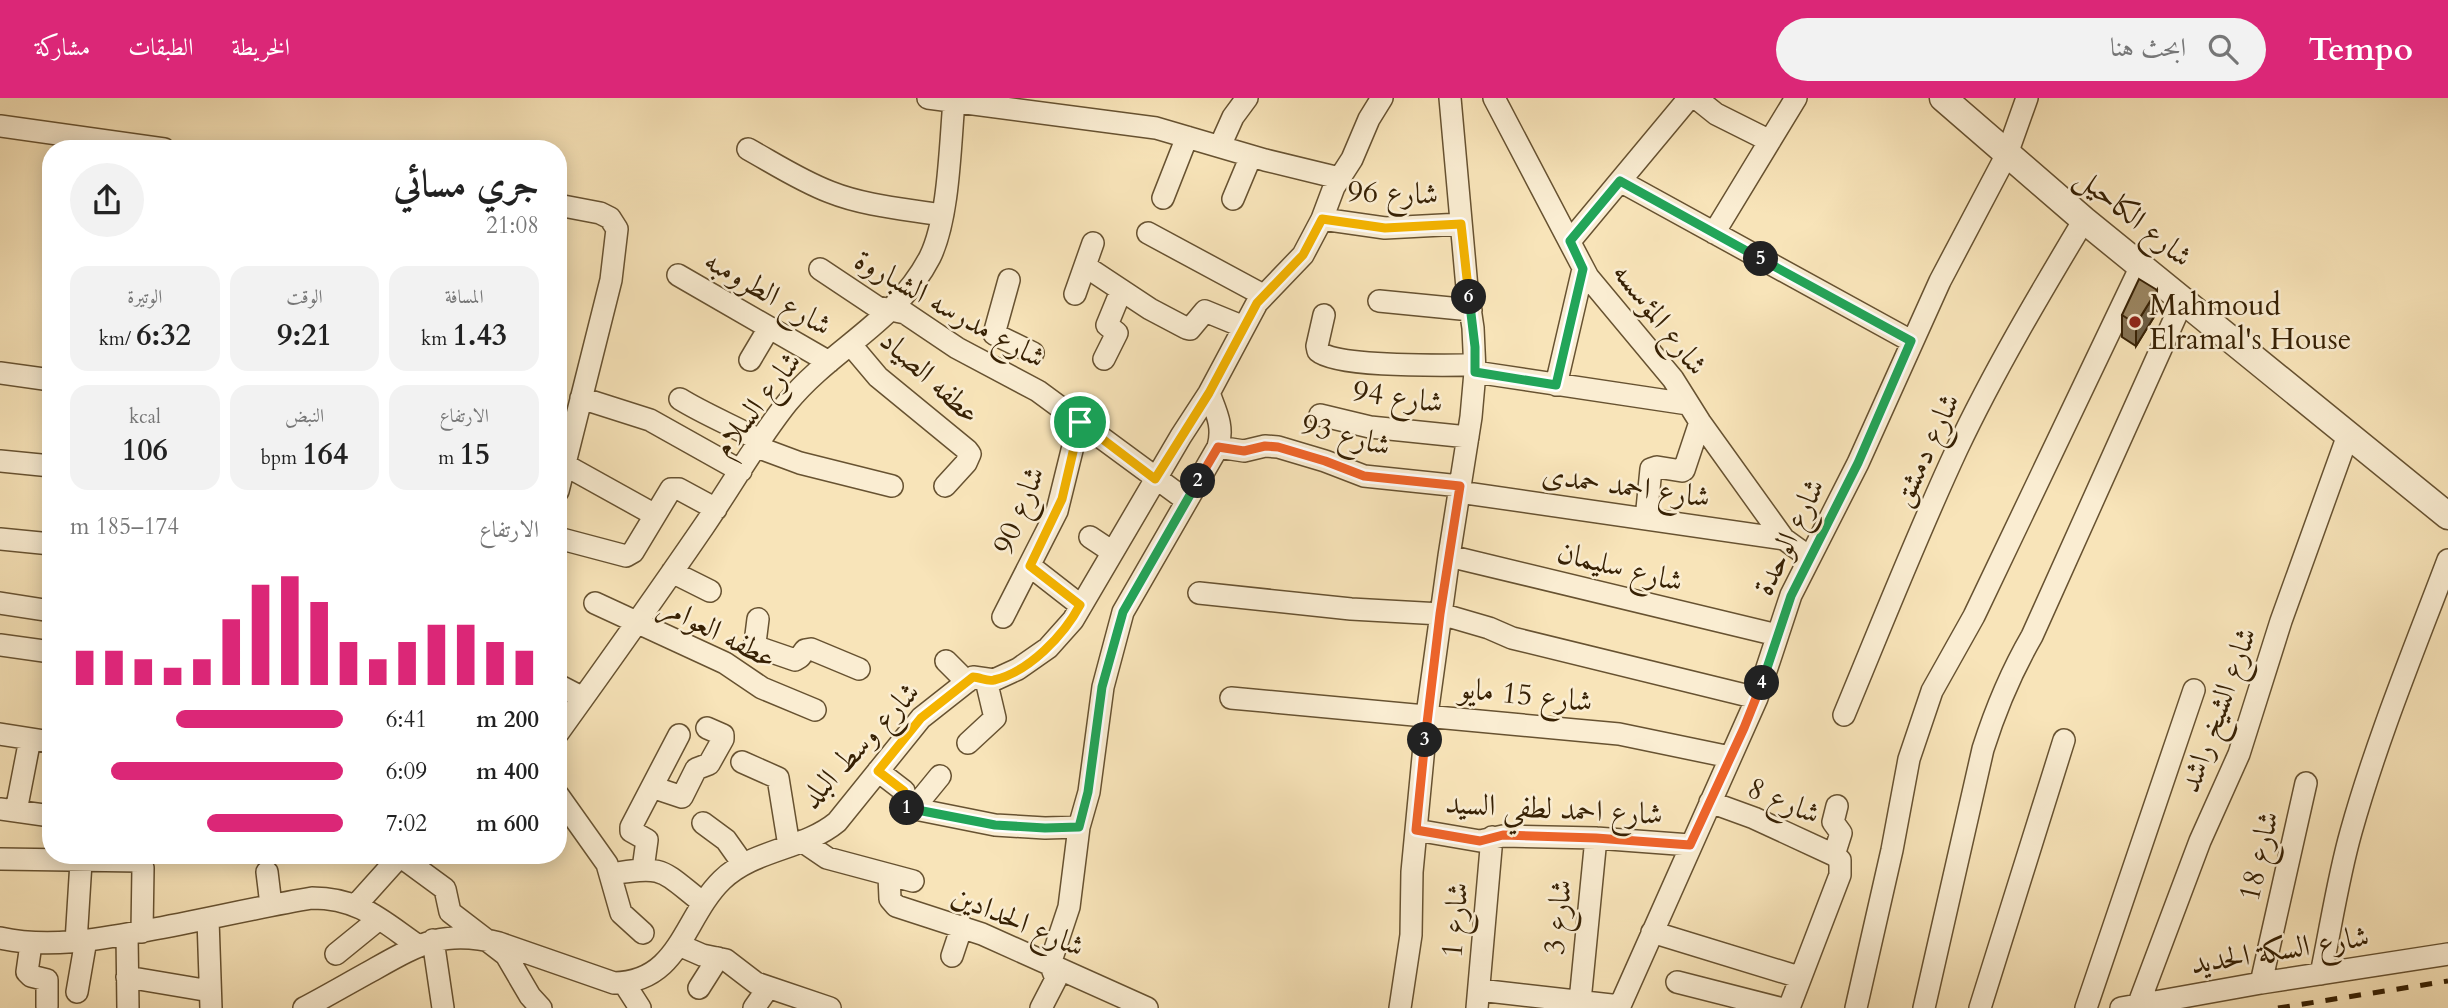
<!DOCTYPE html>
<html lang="ar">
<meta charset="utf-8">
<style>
body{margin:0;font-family:Cardo,Amiri,serif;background:#f2f2f2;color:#222;direction:rtl;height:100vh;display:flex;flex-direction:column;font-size:26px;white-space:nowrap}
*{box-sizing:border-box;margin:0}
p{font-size:23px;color:#767676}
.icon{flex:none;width:38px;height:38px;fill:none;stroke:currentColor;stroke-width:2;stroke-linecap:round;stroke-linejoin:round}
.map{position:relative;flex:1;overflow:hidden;direction:ltr}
.panel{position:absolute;left:42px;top:42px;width:525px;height:724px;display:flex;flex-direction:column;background:#fff;border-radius:28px;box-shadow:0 4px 18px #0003;direction:rtl}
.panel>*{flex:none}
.pin{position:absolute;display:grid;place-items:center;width:60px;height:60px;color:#fff;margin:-30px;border:4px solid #fff;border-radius:50%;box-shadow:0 2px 7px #0007}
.km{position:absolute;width:35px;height:35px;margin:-18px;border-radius:50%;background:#222;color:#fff;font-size:19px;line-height:35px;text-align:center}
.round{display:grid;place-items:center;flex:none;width:74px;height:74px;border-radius:37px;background:#f2f2f2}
.summary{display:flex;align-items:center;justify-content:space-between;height:119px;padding:0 28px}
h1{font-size:38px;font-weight:700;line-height:52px}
.metrics{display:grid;grid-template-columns:repeat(3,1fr);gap:10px;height:119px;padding:7px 28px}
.metrics div{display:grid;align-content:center;border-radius:18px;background:#f2f2f2;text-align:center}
.metrics b{font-size:30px;font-weight:700}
.metrics small{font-size:19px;font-weight:400}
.metrics p{font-size:19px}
.chart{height:196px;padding:14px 28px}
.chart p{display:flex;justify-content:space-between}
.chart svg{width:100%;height:126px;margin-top:7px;stroke:#db2777;stroke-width:6}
ul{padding:0 28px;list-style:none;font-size:23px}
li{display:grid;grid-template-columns:112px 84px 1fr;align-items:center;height:52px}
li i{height:18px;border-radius:9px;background:#db2777}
header{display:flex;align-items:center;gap:42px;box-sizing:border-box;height:98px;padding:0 35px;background:#db2777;color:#fff}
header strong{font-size:33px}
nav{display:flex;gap:38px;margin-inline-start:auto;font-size:24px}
.search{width:490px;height:63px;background:#f2f2f2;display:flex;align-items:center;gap:18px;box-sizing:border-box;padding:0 24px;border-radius:38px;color:#767676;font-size:26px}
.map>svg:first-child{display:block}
</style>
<header>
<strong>Tempo</strong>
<div class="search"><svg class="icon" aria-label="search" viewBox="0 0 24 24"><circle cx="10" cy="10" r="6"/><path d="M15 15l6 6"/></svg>ابحث هنا</div>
<nav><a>الخريطة</a><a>الطبقات</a><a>مشاركة</a></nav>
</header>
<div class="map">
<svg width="2448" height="910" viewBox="0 0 2448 910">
<rect width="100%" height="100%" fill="#f8e4b9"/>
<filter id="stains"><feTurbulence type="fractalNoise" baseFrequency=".00286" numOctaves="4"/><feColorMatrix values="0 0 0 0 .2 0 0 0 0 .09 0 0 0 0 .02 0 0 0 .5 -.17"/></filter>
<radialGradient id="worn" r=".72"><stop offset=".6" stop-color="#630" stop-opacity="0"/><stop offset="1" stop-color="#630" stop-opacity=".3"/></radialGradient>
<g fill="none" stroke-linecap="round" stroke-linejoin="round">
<defs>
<path id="minor" d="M928,0L1156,30L1265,62L1339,80
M1494,0L1588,179L1673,281L1700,324L1784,441L1809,459
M1696,0L1716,16L1770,43
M0,28L164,51
M1220,48L1233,19L1247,0
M748,51C775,66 801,83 830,94C865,108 906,111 942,117
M1620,83L1911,243
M1163,100L1187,39
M1233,101L1251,58
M558,107L600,115L610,120L617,131L611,182L558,393
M1322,121L1385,130L1461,126
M1148,135L1263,197
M1714,135L1796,0
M1570,143L1689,0
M1085,168L1150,211L1186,230L1190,231L1205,213L1244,229
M820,171L877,209L905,215L957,250L1038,293L1186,402
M678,177L829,264
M1009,182L994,236L1033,255
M1075,196L1093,145
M1379,203L1471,212
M1324,217L1317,248L1318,253C1337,270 1446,267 1475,267
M851,247L878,279L967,352L970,356L966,365L945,388
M1104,261L1117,235L1107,227L1121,193
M750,262L769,230
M1475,274L1688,306
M0,275L51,282
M1556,287L1583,171
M581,300L650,322L741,373
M680,301C706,317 734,328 761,343
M1320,317L1370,329L1468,339
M757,349L800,365L892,388
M1218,349L1244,353L1265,348L1278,349L1325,363L1364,378L1460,388
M0,363L51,368
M565,367L655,417
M1459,394L1784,441
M1646,421L1651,371L1657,369L1682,373L1684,372L1700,324
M1090,439L1111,453
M558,440L626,458L633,454L671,391H679L716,411
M0,441L51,446
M1449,458L1777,537
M1030,468L1080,507
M672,474L710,493
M1199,495L1351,511L1441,516L1489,530L1512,540L1757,600
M0,505L51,513
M595,505L725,565L762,590L815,612
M1003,519L1057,413L1079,324
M758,521L755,545L760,550L795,562L800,559L805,552L811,551L859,571
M0,547L51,554
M946,563L967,584
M558,587L583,600
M1231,600L1619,636L1730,659
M1844,617C1881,528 1916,439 1957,351C1994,273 2039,197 2084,122
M558,635C607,567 656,498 704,428C732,387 756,344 787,305C832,250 896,225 930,159C949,120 950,48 954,3
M0,636L51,644
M968,645L995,620L986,582
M742,664L778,680L789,748
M878,673L904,693L905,698L902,706L905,709L995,727L1045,730L1079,729
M652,689L682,699L696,671L709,666L723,641V637L707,630
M558,697L607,766L621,815L643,835
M1710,704L1754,720L1834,757L1840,762V777L1789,910
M0,711L51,718
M913,711L940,678
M16,713L30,641
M703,725L726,742L743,766
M1416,732L1480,743L1503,738L1596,740L1690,747
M802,743L827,760L913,783
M1834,757L1841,735L1833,724L1837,708
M400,758L445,791L450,814L506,857L530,898L541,910
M0,761L140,763L143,770L142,834
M643,771L647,742L631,733V729L679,637
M267,774L271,807
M611,776C665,767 661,772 703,805
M889,777L890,801L896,808L982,836L1147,910
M356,807L400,758
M208,821L211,910
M1652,834L1799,879
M127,837L128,910
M0,840C50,851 100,841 149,832C204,822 258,809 312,800C359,800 381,822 417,847
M433,842L443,910
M76,844L81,764
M31,846L27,874L31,878L47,882V908
M679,847L702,857L726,862L756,885L830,910
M336,856L379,821
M952,858L962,828
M2321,876C2331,828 2338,780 2351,734C2377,641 2414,552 2448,462
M127,879L210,893
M1677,884L1779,910
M624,885L640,910
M2261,885L2306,685
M699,890L718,860
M1479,892L1620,908
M77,894L86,842
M1580,903L1596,740
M2139,905L2200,743L2239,656L2281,523L2348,337
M304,910C327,898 349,885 371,873C419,846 443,831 499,845L614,885C680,884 683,820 722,782C754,751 803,752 837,724L921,620L973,579L994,582L1018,571L1048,550L1073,522L1181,338L1209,295L1257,205L1303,157L1322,121L1334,89L1352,61L1369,21L1382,0
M754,910L768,890
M1041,910L1056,881L1051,868V863L1069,809L1079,729L1089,694L1103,589L1123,514L1218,349C1224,328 1216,314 1209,295
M1400,910L1411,837L1412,774L1427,617L1449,458L1471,319L1475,274L1473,230L1467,190L1450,0
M1477,910L1492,739
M1619,910L1757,600L1791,497L1858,365L1940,183L2007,56L2027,0
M1856,910L1892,752L1909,661L1932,593L1974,518L2141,168
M1924,910L1983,651C1996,610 2010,576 2032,538L2183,202
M1980,910L2064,642
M2086,910L2194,592
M2121,910L2261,885L2448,856"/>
<path id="tertiary" d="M1943,0L2084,122L2448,418"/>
</defs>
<use href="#minor" stroke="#675231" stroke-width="24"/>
<use href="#tertiary" stroke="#675231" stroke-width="29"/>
<use href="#minor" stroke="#faedd2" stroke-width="21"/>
<use href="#tertiary" stroke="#faedd2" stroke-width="26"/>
<path stroke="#372104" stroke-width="5" stroke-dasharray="12 12" stroke-linecap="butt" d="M2278,910L2448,883"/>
</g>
<path fill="#857354" stroke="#372104" stroke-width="2" d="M2157,214L2136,248L2122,239V217Z"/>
<path fill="#6c5e45" stroke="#372104" stroke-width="2" d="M2157,192V214L2136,248V226Z"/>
<path fill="#9b8662" stroke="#372104" stroke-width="2" d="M2139,181L2157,192L2136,226L2122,217Z"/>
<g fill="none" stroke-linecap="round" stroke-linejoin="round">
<defs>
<path id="split-1" d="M907,710L902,706L905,698L904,693L878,673L921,620L973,579C980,579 987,584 994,582C1029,574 1064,537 1080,507L1030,468L1062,401L1080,324"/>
<path id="split-2" d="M907,710L995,727L1045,730L1079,729L1088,694L1102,589L1123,514L1198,383"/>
<path id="split-3" d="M1198,383L1218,349L1244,353L1265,348L1278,349L1325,363L1364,378L1460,388L1440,516L1425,642"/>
<path id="split-4" d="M1425,642L1416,732L1480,743L1503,737L1596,740L1690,747L1744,630L1762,585"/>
<path id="split-5" d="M1761,161L1911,243L1858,365L1791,498L1762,585"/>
<path id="split-6" d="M1469,199L1475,249V274L1556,287L1583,171L1570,143L1620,83L1761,161"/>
<path id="split-7" d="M1080,324L1155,381L1209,295L1257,205L1303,157L1322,121L1385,130L1461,126L1469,199"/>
</defs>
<use href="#split-1" stroke="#fff" stroke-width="14"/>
<use href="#split-2" stroke="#fff" stroke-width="14"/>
<use href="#split-3" stroke="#fff" stroke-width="14"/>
<use href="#split-4" stroke="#fff" stroke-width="14"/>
<use href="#split-5" stroke="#fff" stroke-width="14"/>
<use href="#split-6" stroke="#fff" stroke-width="14"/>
<use href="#split-7" stroke="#fff" stroke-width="14"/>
<use href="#split-1" stroke="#f5b400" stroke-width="9"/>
<use href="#split-2" stroke="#22a559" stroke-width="9"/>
<use href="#split-3" stroke="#f0652b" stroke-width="9"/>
<use href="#split-4" stroke="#f0652b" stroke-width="9"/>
<use href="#split-5" stroke="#22a559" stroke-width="9"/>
<use href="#split-6" stroke="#22a559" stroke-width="9"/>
<use href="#split-7" stroke="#f5b400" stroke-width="9"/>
</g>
<circle fill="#8f2418" stroke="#faedd2" stroke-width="2.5" cx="2135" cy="224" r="7"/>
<g text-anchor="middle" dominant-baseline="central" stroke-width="5" stroke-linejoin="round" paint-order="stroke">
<g font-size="30" fill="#372104" stroke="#faedd2">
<text transform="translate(1393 95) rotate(2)">شارع 96</text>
<text transform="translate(2134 119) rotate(39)">شارع الكاحيل</text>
<text transform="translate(768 195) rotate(30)">شارع الطرومبه</text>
<text transform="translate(950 211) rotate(29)">شارع مدرسه الشباروة</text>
<text transform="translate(1660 221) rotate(52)">شارع المؤسسه</text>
<text transform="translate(930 279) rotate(42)">عطفه الصياد</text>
<text transform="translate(1398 299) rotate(8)">شارع 94</text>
<text transform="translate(757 306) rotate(-52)">شارع السلام</text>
<text transform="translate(1346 337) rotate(15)">شارع 93</text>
<text transform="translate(1926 352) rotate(-65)">شارع دمشق</text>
<text transform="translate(1626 388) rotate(8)">شارع احمد حمدى</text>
<text transform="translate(1019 412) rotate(-68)">شارع 90</text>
<text transform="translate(1789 439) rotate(-64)">شارع الوحدة</text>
<text transform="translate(1620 469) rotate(14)">شارع سليمان</text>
<text transform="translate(718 534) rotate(27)">عطفه العوامر</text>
<text transform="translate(1526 597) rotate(6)">شارع 15 مايو</text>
<text transform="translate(2218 612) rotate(-70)">شارع الشيخ راشد</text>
<text transform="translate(860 647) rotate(-47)">شارع وسط البلد</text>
<text transform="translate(1784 703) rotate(23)">شارع 8</text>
<text transform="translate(1554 711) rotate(3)">شارع احمد لطفي السيد</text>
<text transform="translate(2259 758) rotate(-77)">شارع 18</text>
<text transform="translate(1558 819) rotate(-84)">شارع 3</text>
<text transform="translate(1455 822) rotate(-85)">شارع 1</text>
<text transform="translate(1018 823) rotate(23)">شارع الحدادين</text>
<text transform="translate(2280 852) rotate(-9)">شارع السكة الحديد</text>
</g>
<g font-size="30" fill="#372104" stroke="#faedd2" text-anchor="start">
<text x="2149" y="207">Mahmoud<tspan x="2149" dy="34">Elramal's House</tspan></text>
</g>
</g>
<rect width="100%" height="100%" filter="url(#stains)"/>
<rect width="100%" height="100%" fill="url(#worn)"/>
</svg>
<div class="pin" style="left:1080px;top:324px;background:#1e9e55"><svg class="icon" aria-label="arrive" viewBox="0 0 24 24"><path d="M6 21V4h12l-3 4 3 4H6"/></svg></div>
<b class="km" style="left:907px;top:710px">1</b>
<b class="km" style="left:1198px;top:383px">2</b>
<b class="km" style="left:1425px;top:642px">3</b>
<b class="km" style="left:1762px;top:585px">4</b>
<b class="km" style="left:1761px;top:161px">5</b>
<b class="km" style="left:1469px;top:199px">6</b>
<section class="panel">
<div class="summary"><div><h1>جري مسائي</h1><p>21:08</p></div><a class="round"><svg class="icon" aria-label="share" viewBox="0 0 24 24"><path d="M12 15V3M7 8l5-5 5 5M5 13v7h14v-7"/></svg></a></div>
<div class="metrics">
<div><p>المسافة</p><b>1.43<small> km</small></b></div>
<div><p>الوقت</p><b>9:21</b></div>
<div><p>الوتيرة</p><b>6:32<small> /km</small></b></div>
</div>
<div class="metrics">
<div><p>الارتفاع</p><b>15<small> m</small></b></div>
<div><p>النبض</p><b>164<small> bpm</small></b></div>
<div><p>kcal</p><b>106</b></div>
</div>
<div class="chart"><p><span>الارتفاع</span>174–185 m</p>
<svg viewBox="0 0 160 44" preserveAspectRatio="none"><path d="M5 44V32M15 44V32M25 44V35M35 44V38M45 44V35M55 44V21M65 44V9M75 44V6M85 44V15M95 44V29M105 44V35M115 44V29M125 44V23M135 44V23M145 44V29M155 44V32"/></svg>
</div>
<ul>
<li><b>200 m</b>6:41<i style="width:61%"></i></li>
<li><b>400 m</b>6:09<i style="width:85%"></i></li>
<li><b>600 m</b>7:02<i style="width:50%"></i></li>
</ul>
</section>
</div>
